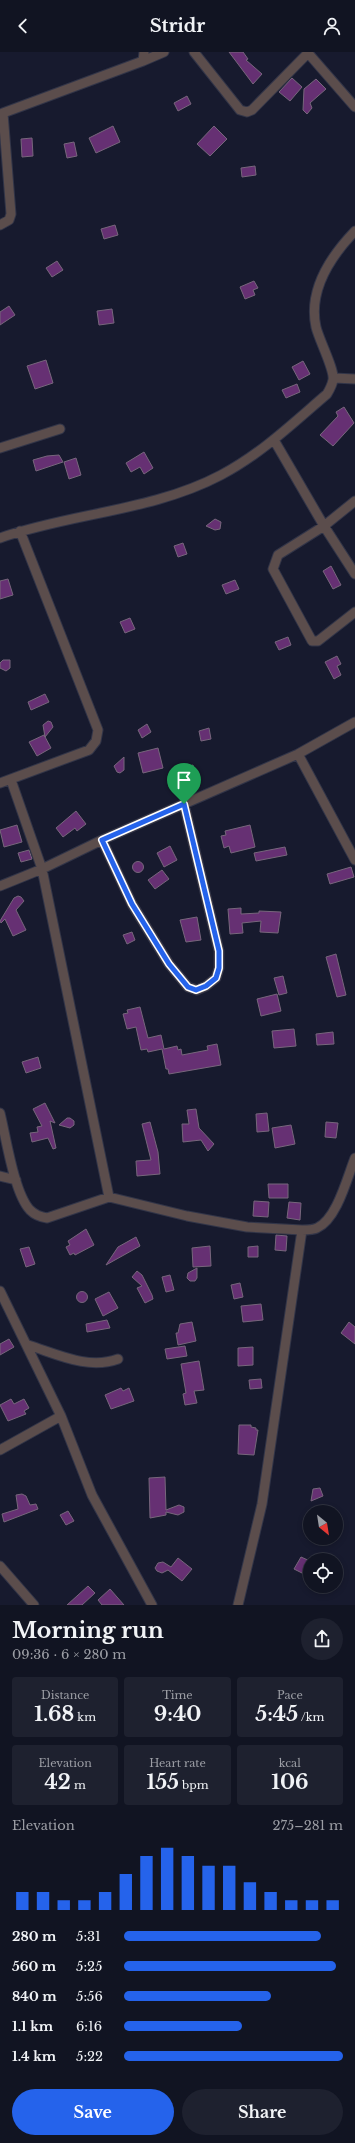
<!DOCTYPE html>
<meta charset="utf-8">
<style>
body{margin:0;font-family:"Libre Baskerville",serif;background:#1e212f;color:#f1f3f6;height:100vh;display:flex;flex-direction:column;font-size:15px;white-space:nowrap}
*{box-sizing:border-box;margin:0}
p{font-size:13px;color:#9c9ea5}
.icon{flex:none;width:22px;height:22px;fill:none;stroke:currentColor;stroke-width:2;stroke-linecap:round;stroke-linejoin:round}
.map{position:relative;height:1553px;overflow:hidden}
.panel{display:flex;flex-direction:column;background:#111422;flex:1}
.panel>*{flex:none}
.needle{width:26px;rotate:150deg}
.controls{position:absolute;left:303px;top:1453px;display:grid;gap:8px}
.controls a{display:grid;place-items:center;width:40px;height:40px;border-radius:50%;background:#111422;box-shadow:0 2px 6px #0003,0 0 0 1px #303340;font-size:20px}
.pin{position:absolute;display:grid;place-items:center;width:34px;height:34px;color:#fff;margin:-41px -17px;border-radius:50% 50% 50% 0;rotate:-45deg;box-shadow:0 0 4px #0007}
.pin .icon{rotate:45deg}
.round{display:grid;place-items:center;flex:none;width:42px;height:42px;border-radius:21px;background:#1e212f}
.headline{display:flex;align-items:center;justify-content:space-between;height:68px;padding:0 12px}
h1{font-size:22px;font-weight:700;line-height:30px}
.metrics{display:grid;grid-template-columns:repeat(3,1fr);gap:6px;height:68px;padding:4px 12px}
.metrics div{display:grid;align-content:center;border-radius:4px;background:#1e212f;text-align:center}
.metrics b{font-size:20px;font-weight:700}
.metrics small{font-size:11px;font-weight:400}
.metrics p{font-size:11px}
.chart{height:112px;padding:8px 12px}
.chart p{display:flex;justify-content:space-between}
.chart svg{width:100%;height:72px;margin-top:4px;stroke:#2563eb;stroke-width:6}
.cta{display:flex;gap:8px;margin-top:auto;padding:8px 12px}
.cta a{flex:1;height:46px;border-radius:24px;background:#2563eb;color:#fff;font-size:16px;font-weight:700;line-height:46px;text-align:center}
.cta a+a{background:#1e212f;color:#f1f3f6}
ul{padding:0 12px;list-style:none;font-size:13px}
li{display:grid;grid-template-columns:64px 48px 1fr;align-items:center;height:30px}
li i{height:10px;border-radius:5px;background:#2563eb}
header{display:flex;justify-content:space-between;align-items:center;height:52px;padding:0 12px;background:#111422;font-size:18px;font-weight:700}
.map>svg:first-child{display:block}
</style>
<header><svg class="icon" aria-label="back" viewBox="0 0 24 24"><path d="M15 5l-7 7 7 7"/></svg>Stridr<svg class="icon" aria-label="person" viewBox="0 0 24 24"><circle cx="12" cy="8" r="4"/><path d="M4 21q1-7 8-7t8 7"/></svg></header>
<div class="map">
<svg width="355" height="1553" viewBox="0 0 355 1553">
<rect width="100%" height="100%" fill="#171a2e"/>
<path fill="#663073" stroke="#77667c" d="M229,0H243L248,7L246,8L262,22L253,32Z
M292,26L302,35L290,49L279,40Z
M316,27L326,37L310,51L312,56L307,62L303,58L304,37Z
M187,44L191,52L178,59L174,51Z
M113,74L120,90L96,101L89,86Z
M214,74L227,87L210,104L197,92Z
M32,86L33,104L22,105L21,87Z
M74,90L77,104L67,106L64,92Z
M255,114L256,123L242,125L241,116Z
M115,173L118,183L104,187L101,177Z
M57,209L63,218L52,225L46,216Z
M254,229L258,236L253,238L255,243L245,247L240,235Z
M9,254L15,263L0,273V260Z
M112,257L114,271L99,273L97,259Z
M46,308L53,331L35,337L27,314Z
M303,309L310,322L299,328L292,315Z
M297,332L300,340L286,346L282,338Z
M344,355L354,371L333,394L320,383L338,364L336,360Z
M144,400L153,416L144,422L140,415L131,420L126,411Z
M59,403L63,410L36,419L33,408L47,404Z
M76,406L81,423L69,427L64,410Z
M215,467L221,470L220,477L215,478L206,474Z
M183,491L187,502L178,505L174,494Z
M331,514L341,533L333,537L323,519Z
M8,527L13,543L0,547V529Z
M235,528L239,537L226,542L222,533Z
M130,566L135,577L125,581L120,570Z
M288,585L291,593L279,598L275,590Z
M337,604L341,612L337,614L341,623L334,627L325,610Z
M3,608H10V616L6,619L0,616V611Z
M45,642L49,650L31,658L28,650Z
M48,669L51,670L53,675L45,685L43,673Z
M147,672L151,680L142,686L138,678Z
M209,676L211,687L201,689L199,679Z
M44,683L51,696L37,704L29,690Z
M158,696L163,716L143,721L138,701Z
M124,705V718L120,721L117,720L114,714Z
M193,713L195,723L185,726L183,716Z
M76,759L86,772L77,779L75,776L63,785L56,776Z
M17,773L22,790L4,795L0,778Z
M250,773L255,795L231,801L229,794L224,796L221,784L226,783L225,779Z
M170,794L177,808L164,815L157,801Z
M285,795L287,803L256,809L254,801Z
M29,798L32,807L21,810L18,801Z
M132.5 815a5.5 5.5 0 1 1 11 0a5.5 5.5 0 1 1-11 0Z
M351,815L354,825L330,832L327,822Z
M162,818L169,827L155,837L148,828Z
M18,844L21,845L24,849L16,858L26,878L13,884L5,867L1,871L0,869L14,846Z
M241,856V862L259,861V859L281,860L278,881L260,880L261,869L242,871L243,881L230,882L228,857Z
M197,865L201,888L186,890L180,868Z
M132,880L135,888L127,892L123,883Z
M336,902L346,943L337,945L326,905Z
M283,924L287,941L279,943L274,926Z
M277,942L281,959L261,964L257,947Z
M140,955L148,986L161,983L164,997L177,994L178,998L181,997L182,1003L208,998L207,994L217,992L221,1013L169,1022L168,1017H166L162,997L148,1000L147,997L141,998L136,975L127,977L123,962L128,961L127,958Z
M294,977L296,994L274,996L272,979Z
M333,980L334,992L317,993L316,982Z
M38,1005L41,1016L26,1021L22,1010Z
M45,1051L55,1071L50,1069L56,1096L53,1097L48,1086L32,1090L30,1081L38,1080L37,1075L42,1074L33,1057Z
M196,1057L199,1076L214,1092L208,1099L201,1088L183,1090L182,1072H189L187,1058Z
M267,1061L269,1079L257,1080L256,1062Z
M67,1066H70L74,1069V1073L70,1076L59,1073Z
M150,1070L158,1100L160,1122L137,1124L136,1109L151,1108L142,1072Z
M326,1070L338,1071L336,1086L325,1085Z
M291,1073L295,1092L275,1096L272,1076Z
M268,1132H288V1146H269Z
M254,1149L269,1150L268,1165L253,1164Z
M289,1150L301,1151L300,1168L287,1166Z
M86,1177L94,1193L75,1203L74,1201L70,1203L66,1195L70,1193L68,1189Z
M276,1183L287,1184L286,1199L275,1198Z
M136,1185L140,1194L106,1213L118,1195Z
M210,1194L211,1214L193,1215L192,1196Z
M258,1194V1205H248V1195Z
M29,1195L35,1212L26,1215L20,1197Z
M197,1216V1226L195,1229H190L187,1226L188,1221Z
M137,1219L142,1223L152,1243L153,1247L145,1251L137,1236L142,1234L132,1225Z
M170,1223L174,1238L166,1240L162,1225Z
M240,1231L243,1245L234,1247L231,1233Z
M76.5 1245a5.5 5.5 0 1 1 11 0a5.5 5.5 0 1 1-11 0Z
M109,1240L118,1256L103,1264L95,1247Z
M261,1252L263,1268L243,1270L241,1254Z
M107,1268L110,1276L87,1280L86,1272Z
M192,1270L196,1289L178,1293L176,1281H178L180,1272Z
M349,1270L355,1275V1292L341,1281Z
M9,1287L14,1295L0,1303V1292Z
M185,1294L187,1304L167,1307L165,1297Z
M253,1295V1313L238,1314V1296Z
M199,1309L204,1338L194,1339L197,1351L185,1353L183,1342L186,1341L181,1312Z
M261,1327L262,1336L250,1337L249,1328Z
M121,1336L123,1339L129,1336L134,1349L111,1357L105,1343Z
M11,1347L14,1352L24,1347L29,1356L24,1359L26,1362L8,1369L0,1353Z
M239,1373H251V1375L256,1376V1378H258L254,1403L238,1402Z
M165,1425L166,1458L179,1453L184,1455V1460L178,1463L166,1460V1463L150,1466L149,1426Z
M320,1436L323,1444L311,1449L313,1437Z
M22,1442L26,1444L30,1453L36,1452L38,1457L4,1470L2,1462L18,1457L16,1443Z
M68,1459L74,1469L66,1473L60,1463Z
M301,1505L310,1509L304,1522L294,1517Z
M178,1506L192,1517L182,1529L168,1518L162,1521L157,1519L155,1516L158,1511L163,1510L171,1515Z
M88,1534L95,1541L82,1553H67Z
M110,1537L124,1553H102L98,1548Z"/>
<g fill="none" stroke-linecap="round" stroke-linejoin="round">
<defs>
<path id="street" d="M194,0L240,58L247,60L252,58L308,1L355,55
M143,9L164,0
M0,173L9,168L11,162L3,61L143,9L144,0
M334,326L355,327
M274,388L324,474L355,522
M0,396L60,377
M355,449L324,474L278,503L273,517L312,589H318L355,560
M0,486C72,461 153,459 221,423C261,402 293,371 327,342C330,337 332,333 333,328C335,318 319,288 316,275C308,238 330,205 355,179
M298,702L355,808
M11,728L42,817L109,1145
M0,731L89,698L96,689L98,678L20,479
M102,788L132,852L169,912L188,935L197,938L206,934L216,926L219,916V899L184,752
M0,834L42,817L102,788L298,702L355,670
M0,1061C6,1085 14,1141 30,1158C35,1163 40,1165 47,1166L109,1145L187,1164L247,1175L302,1178
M0,1124L16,1128
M0,1239L61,1364L92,1443L152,1553
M28,1293C57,1302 88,1318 118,1307
M0,1398L61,1364
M0,1514L34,1553
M238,1553L262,1452L302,1178C307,1178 313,1178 317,1176C337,1167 347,1126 355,1106"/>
</defs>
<use href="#street" stroke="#323548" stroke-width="11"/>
<use href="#street" stroke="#5b4d4c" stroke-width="9"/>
</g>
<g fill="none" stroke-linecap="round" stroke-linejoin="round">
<defs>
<path id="route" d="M184,752L219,899V916L216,926L206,934L196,938L188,935L169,912L132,852L102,788Z"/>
</defs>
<use href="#route" stroke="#fff" stroke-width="8"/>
<use href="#route" stroke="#2563eb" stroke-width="5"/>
</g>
</svg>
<div class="controls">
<a><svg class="needle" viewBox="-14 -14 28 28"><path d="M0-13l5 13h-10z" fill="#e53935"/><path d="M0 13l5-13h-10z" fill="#9c9ea5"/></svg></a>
<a><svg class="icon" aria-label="locate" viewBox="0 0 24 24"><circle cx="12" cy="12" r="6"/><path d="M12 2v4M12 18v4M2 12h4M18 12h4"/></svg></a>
</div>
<div class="pin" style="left:184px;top:752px;background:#1e9e55"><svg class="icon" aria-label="arrive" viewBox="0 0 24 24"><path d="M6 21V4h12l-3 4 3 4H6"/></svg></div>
</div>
<section class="panel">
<div class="headline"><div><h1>Morning run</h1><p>09:36 · 6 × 280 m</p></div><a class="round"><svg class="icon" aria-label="share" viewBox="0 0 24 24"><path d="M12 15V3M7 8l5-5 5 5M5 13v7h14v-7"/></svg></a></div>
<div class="metrics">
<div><p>Distance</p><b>1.68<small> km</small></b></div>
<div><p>Time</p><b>9:40</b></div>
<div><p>Pace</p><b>5:45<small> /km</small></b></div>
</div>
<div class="metrics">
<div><p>Elevation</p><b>42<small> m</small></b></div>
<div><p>Heart rate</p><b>155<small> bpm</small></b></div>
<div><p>kcal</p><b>106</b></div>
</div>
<div class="chart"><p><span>Elevation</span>275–281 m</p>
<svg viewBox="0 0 160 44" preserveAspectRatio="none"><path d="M5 44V33M15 44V33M25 44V38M35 44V38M45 44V33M55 44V22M65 44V11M75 44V6M85 44V11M95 44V17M105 44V17M115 44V27M125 44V33M135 44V38M145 44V38M155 44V38"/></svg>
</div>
<ul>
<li><b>280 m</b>5:31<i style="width:90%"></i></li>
<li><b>560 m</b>5:25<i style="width:97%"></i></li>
<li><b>840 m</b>5:56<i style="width:67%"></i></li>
<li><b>1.1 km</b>6:16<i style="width:54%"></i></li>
<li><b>1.4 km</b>5:22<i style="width:100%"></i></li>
</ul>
<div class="cta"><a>Save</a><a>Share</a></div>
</section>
